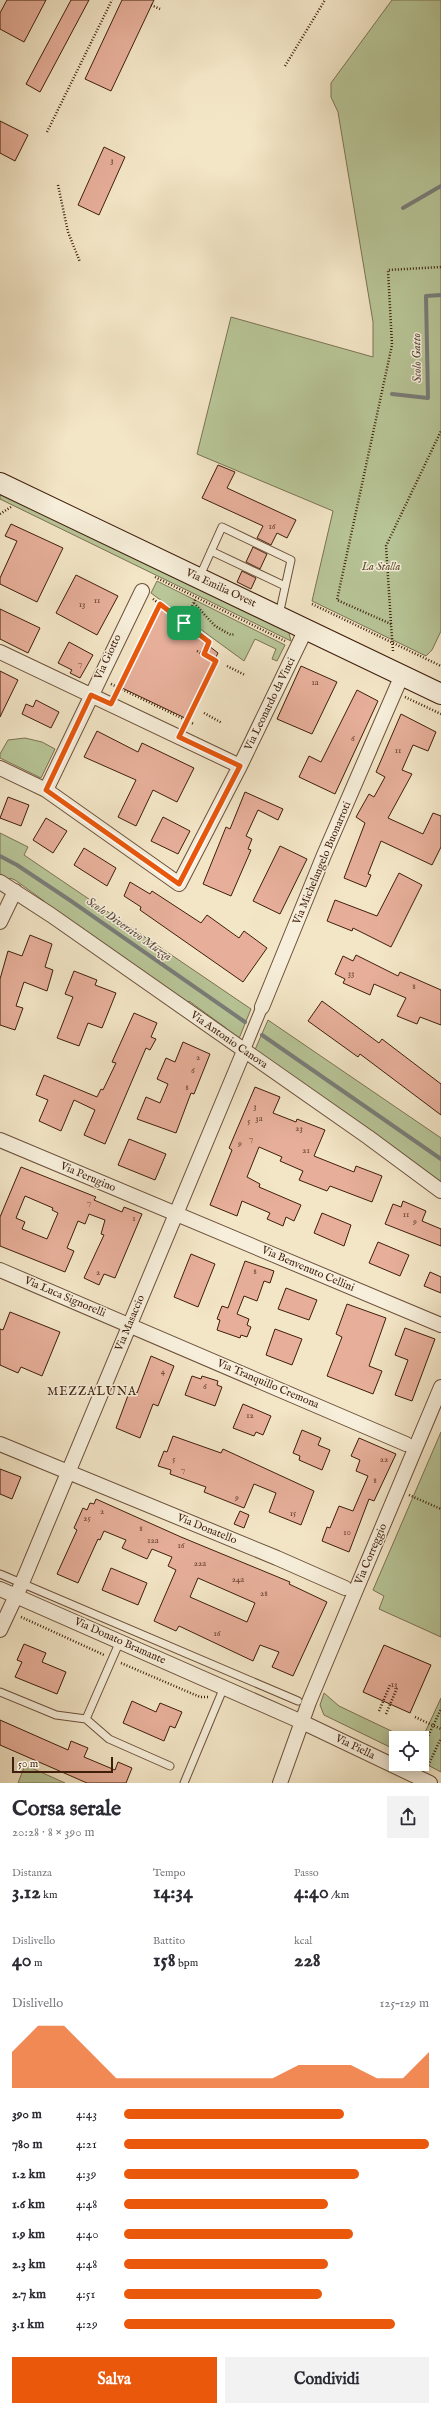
<!DOCTYPE html>
<html lang="it">
<meta charset="utf-8">
<style>
body{margin:0;font-family:"IM FELL English",serif;background:#f2f2f3;color:#2b2b33;height:100vh;display:flex;flex-direction:column;font-size:15px;white-space:nowrap}
*{box-sizing:border-box;margin:0}
p{font-size:13px;color:#7c7c81}
.icon{flex:none;width:22px;height:22px;fill:none;stroke:currentColor;stroke-width:2;stroke-linecap:round;stroke-linejoin:round}
.map{position:relative;height:1783px;overflow:hidden}
.panel{display:flex;flex-direction:column;background:#fff;flex:1}
.panel>*{flex:none}
.controls{position:absolute;left:389px;top:1731px;display:grid;gap:8px}
.controls a{display:grid;place-items:center;width:40px;height:40px;border-radius:0px;background:#fff;box-shadow:0 2px 10px #0003;font-size:20px}
.scale{position:absolute;left:12px;bottom:10px;width:101px;box-sizing:border-box;padding-left:4px;border:2px solid #3f1e0c;border-top:0;font-size:11px;line-height:14px;white-space:nowrap;color:#3f1e0c;-webkit-text-stroke:3px #f7efdb;paint-order:stroke}
.pin{position:absolute;display:grid;place-items:center;width:34px;height:34px;color:#fff;margin:-17px;border-radius:8px;box-shadow:0 2px 6px #0006}
.round{display:grid;place-items:center;flex:none;width:42px;height:42px;border-radius:0px;background:#f2f2f3}
.summary{display:flex;align-items:center;justify-content:space-between;height:68px;padding:0 12px}
h1{font-size:22px;font-weight:800;line-height:30px}
.stats{display:grid;grid-template-columns:repeat(3,1fr);gap:6px;height:68px;padding:4px 12px}
.stats div{display:grid;align-content:center}
.stats b{font-size:20px;font-weight:800}
.stats small{font-size:11px;font-weight:400}
.stats p{font-size:11px}
.chart{height:112px;padding:8px 12px}
.chart p{display:flex;justify-content:space-between}
.chart svg{width:100%;height:72px;margin-top:4px;fill:#ea580c;opacity:.7}
.primary-button{display:flex;gap:8px;margin-top:auto;padding:8px 12px}
.primary-button a{flex:1;height:46px;border-radius:0px;background:#ea580c;color:#fff;font-size:16px;font-weight:800;line-height:46px;text-align:center}
.primary-button a+a{background:#f2f2f3;color:#2b2b33}
ul{padding:0 12px;list-style:none;font-size:13px}
li{display:grid;grid-template-columns:64px 48px 1fr;align-items:center;height:30px}
li i{height:10px;border-radius:5px;background:#ea580c}
.map>svg:first-child{display:block}
</style>
<div class="map">
<svg width="441" height="1783" viewBox="0 0 441 1783">
<rect width="100%" height="100%" fill="#f3e6c7"/>
<filter id="stains"><feTurbulence type="fractalNoise" baseFrequency=".005" numOctaves="4"/><feColorMatrix values="0 0 0 0 .2 0 0 0 0 .09 0 0 0 0 .02 0 0 0 .5 -.17"/></filter>
<radialGradient id="worn" r=".72"><stop offset=".6" stop-color="#630" stop-opacity="0"/><stop offset="1" stop-color="#630" stop-opacity=".3"/></radialGradient>
<path fill="#b8c698" stroke="#7c7252" d="M392,0H441V631L432,650L426,656L312,601L333,511L197,454L231,317L373,357V322L338,112L331,97V83Z
M0,491L288,629L291,641L0,499Z
M157,581L285,645L277,661L272,659L276,649L255,639L244,661L151,593Z
M25,738L42,742L55,749L41,778L0,758V754L8,740Z
M0,833L28,847L24,855L251,1009L238,1041L231,1036L226,1028L189,1001L186,1005L42,904L44,901L15,880L10,878L8,882L0,879Z
M268,1020L441,1138V1184L254,1052Z
M441,1432V1637L379,1609L384,1596L373,1590Z
M324,1693L339,1706L406,1738H396V1750L324,1715L320,1705Z
M441,1698V1772L422,1762V1739Z
M25,1765L65,1783H18Z"/>
<g fill="none" stroke-linecap="round" stroke-linejoin="round">
<path stroke="#7a7d79" stroke-width="4" d="M403,208L441,186
M392,394L428,398L426,296L441,295
M0,856L17,865L71,901L245,1022
M262,1035L441,1159"/>
</g>
<path fill="#e7af9a" stroke="#3f1e0c" fill-rule="evenodd" d="M7,0H46L24,42L0,29V13Z
M71,0H89L40,92L26,84Z
M122,0H154L111,91L85,79Z
M0,121L28,135L15,161L0,153Z
M104,147L125,157L99,215L78,205Z
M218,465L235,472L227,488L296,520L287,538L277,533L271,545L257,538L263,526L202,498Z
M11,524L63,548L37,602L0,584V578L17,541L5,536Z
M253,547L267,554L260,569L246,562Z
M242,571L256,578L251,589L237,582Z
M76,575L118,596L97,635L56,613Z
M160,608L218,653L185,718L120,687Z
M0,609L40,628L28,653L0,639Z
M69,642L93,655L80,678L70,673L72,670L58,663Z
M301,666L337,682L312,734L277,719Z
M0,671L18,680L0,717Z
M357,690L378,701L335,794L299,777L309,756L321,762Z
M36,700L59,712L51,728L22,714L26,704L33,707Z
M401,714L436,732L428,751L413,745L402,770L412,774L388,818L423,834L433,813L441,816V847L432,865L381,841L368,874L371,875L366,887L344,878L365,823L356,817L369,794L374,797L385,777L376,772Z
M97,731L138,752L142,743L194,768L177,802L153,790L136,826L118,817L136,780L84,757Z
M245,792L283,809L278,820L258,810L246,836L252,839L248,849L251,850L231,896L203,884L226,827L230,829Z
M8,797L29,805L21,826L0,818Z
M163,817L190,831L178,854L151,841Z
M46,818L67,831L53,853L33,840Z
M280,846L307,859L280,914L253,901Z
M84,848L116,868L107,886L74,865Z
M399,873L422,885L391,947L353,928L352,931L327,921L335,900L377,916Z
M130,882L150,894L152,891L201,923L207,915L239,938L244,931L267,948L243,982L140,910L141,907L124,896Z
M30,935L52,944L45,967L53,970L47,991L24,982L16,1006L23,1008L15,1030L0,1025V979L8,951L22,956Z
M356,955L398,976L400,972L441,990V1025L420,1017L417,1024L397,1016L406,998L374,984L370,995L343,983L345,979L335,974L343,956L353,961Z
M74,971L97,980L95,985L116,993L102,1028L88,1023L79,1046L57,1038L73,997L65,994Z
M322,1001L379,1043L382,1039L441,1084V1115L360,1054L358,1057L308,1021Z
M134,1013L157,1023L151,1037L156,1039L150,1050L146,1048L105,1144L84,1135L95,1110L74,1100L61,1131L39,1121L48,1100L36,1095L44,1075L97,1097L101,1089L103,1090L116,1063L112,1062Z
M183,1042L210,1054L194,1094L191,1093L176,1133L137,1119L146,1097L160,1103L168,1084L157,1079L166,1058L175,1062Z
M255,1087L280,1097L273,1113L296,1122L297,1119L325,1130L314,1156L354,1172L356,1166L382,1176L372,1202L330,1186L327,1191L299,1180L303,1171L280,1161L282,1157L259,1147L247,1177L260,1184L259,1187L301,1205L294,1221L286,1217L283,1226L267,1219L270,1213L242,1201L237,1216L210,1205L232,1150L229,1148Z
M129,1139L166,1154L155,1180L118,1165Z
M21,1167L96,1197L94,1200L122,1212L124,1207L142,1214L115,1278L104,1274L99,1285L84,1278L104,1235L101,1234L105,1220L89,1214L85,1224L78,1221L67,1248L74,1251L65,1272L0,1246V1217ZM25,1196L53,1208L52,1210L58,1213L47,1239L22,1229L25,1222L16,1218Z
M403,1201L426,1211L422,1221L441,1229V1246L385,1224L393,1204L401,1207Z
M322,1213L351,1225L344,1246L314,1233Z
M378,1242L409,1255L400,1276L369,1263Z
M191,1254L215,1264L198,1307L174,1297Z
M245,1261L274,1271L270,1283L264,1281L257,1301L244,1296L237,1314L249,1319L247,1325L251,1327L247,1337L241,1335L240,1338L217,1330L220,1320L217,1319L222,1306L228,1308Z
M430,1272L441,1277V1293L424,1286Z
M286,1288L317,1300L309,1320L278,1309Z
M347,1304L386,1318L369,1366L382,1371L373,1394L327,1376L342,1337L336,1334Z
M10,1312L60,1332L42,1376L21,1367L18,1373L0,1365V1329L3,1330Z
M405,1328L435,1339L412,1401L395,1395L408,1360L395,1355Z
M275,1329L302,1339L292,1365L266,1355Z
M151,1356L174,1366L158,1406L153,1404L140,1438L116,1428L130,1390L137,1393Z
M192,1376L201,1379L202,1376L218,1381L217,1385L222,1387L215,1406L185,1395Z
M243,1404L271,1416L263,1435L256,1432L254,1436L233,1428Z
M302,1430L321,1438L318,1445L330,1450L322,1470L299,1460L300,1456L293,1453Z
M173,1436L221,1453L223,1449L314,1491L301,1525L269,1512L276,1493L254,1484L244,1508L204,1492L206,1487L170,1474L171,1470L158,1466L164,1451L167,1452Z
M359,1438L396,1454L374,1501L369,1499L349,1552L322,1541L327,1527L330,1528L339,1506L353,1511L368,1476L356,1471L360,1460L351,1456Z
M0,1469L21,1477L12,1499L0,1494Z
M96,1499L181,1537L290,1582L289,1584L327,1602L293,1676L272,1667L279,1652L260,1645L253,1661L179,1626L176,1631L154,1621L176,1570L168,1566L172,1557L152,1549L147,1559L122,1548L126,1540L104,1531L100,1540L98,1539L78,1583L57,1574L77,1530L74,1528L83,1508L87,1510L90,1503L94,1504ZM198,1578L255,1603L247,1622L190,1597Z
M240,1511L249,1515L244,1528L234,1524Z
M111,1568L147,1583L138,1605L102,1590Z
M24,1644L46,1653L42,1662L66,1672L57,1694L15,1677L22,1662L17,1660Z
M384,1645L431,1665L410,1713L363,1692Z
M132,1701L156,1712L160,1703L182,1712L175,1728L170,1726L164,1741L123,1723Z
M0,1720L68,1750L71,1741L88,1748L84,1757L115,1770L118,1762L132,1768L126,1783H87L0,1745Z"/>
<g fill="none" stroke-linecap="round" stroke-linejoin="round">
<defs>
<path id="service" d="M211,551L285,586
M199,578L222,527L291,560L279,615
M0,1574L298,1701
M0,1692L56,1715L86,1719L109,1739L170,1766
M86,1719L120,1641
M184,1783L224,1687"/>
<path id="pedestrian" d="M244,1051L262,1007"/>
<path id="minor" d="M0,652L240,766
M0,768L46,790L179,884L240,766L306,629
M46,790L142,591
M0,882L51,915L368,1137L441,1191
M0,922L15,891
M262,1007L324,855L402,675
M0,1140L441,1325
M0,1270L406,1444
M0,1444L277,1558L345,1588
M0,1589L302,1722L430,1783
M0,1630L22,1583L244,1051
M280,1783L309,1702L441,1387"/>
<path id="secondary" d="M0,483L441,694"/>
</defs>
<use href="#service" stroke="#6c503b" stroke-width="9"/>
<use href="#pedestrian" stroke="#6c503b" stroke-width="13"/>
<use href="#minor" stroke="#6c503b" stroke-width="16"/>
<use href="#secondary" stroke="#3f1e0c" stroke-width="22"/>
<path stroke="#3f1e0c" stroke-width="2.5" stroke-dasharray="1 2" stroke-linecap="butt" d="M151,5L160,9
M285,66L325,0
M47,132L112,0
M58,185L68,232L80,262
M0,514L11,507
M155,577L285,641
M153,599L209,642L203,654L218,662
M194,603L215,626L231,635L235,634
M312,604L441,666
M391,624L386,546L441,431
M183,625L196,598
M197,651L203,654
M393,651L391,624L337,600L392,345L388,270L441,267
M227,666L245,675
M111,684L194,724
M116,694L160,604
M405,697L441,714
M204,713L222,723
M186,722L216,661
M409,1495L441,1509
M21,1617L104,1655
M121,1663L200,1697H209
M379,1711L390,1685
M386,1714L397,1688
M415,1717L441,1729
M422,1749L441,1709
M427,1768L441,1738"/>
<use href="#service" stroke="#f7efdb" stroke-width="7"/>
<use href="#pedestrian" stroke="#f7efdb" stroke-width="11"/>
<use href="#minor" stroke="#f7efdb" stroke-width="14"/>
<use href="#secondary" stroke="#f7efdb" stroke-width="20"/>
</g>
<g fill="none" stroke-linecap="round" stroke-linejoin="round">
<defs>
<path id="route" d="M160,604L209,642L204,654L216,661L179,737L240,766L179,884L46,790L91,695L111,704Z"/>
</defs>
<use href="#route" stroke="#fff" stroke-width="8"/>
<use href="#route" stroke="#ea580c" stroke-width="5"/>
</g>
<g text-anchor="middle" dominant-baseline="central" stroke-width="3" stroke-linejoin="round" paint-order="stroke">
<g font-size="9" fill="#694230">
<text x="112" y="160">3</text>
<text x="272" y="526">16</text>
<text x="97" y="600">11</text>
<text x="82" y="604">13</text>
<text x="80" y="663">7</text>
<text x="315" y="682">1a</text>
<text x="353" y="738">6</text>
<text x="398" y="750">11</text>
<text x="351" y="973">33</text>
<text x="414" y="986">8</text>
<text x="198" y="1057">2</text>
<text x="193" y="1070">6</text>
<text x="187" y="1087">8</text>
<text x="255" y="1106">3</text>
<text x="259" y="1118">3a</text>
<text x="249" y="1121">5</text>
<text x="299" y="1128">23</text>
<text x="251" y="1138">7</text>
<text x="240" y="1143">9</text>
<text x="306" y="1150">21</text>
<text x="89" y="1202">7</text>
<text x="406" y="1214">11</text>
<text x="134" y="1218">1</text>
<text x="415" y="1221">9</text>
<text x="255" y="1271">8</text>
<text x="98" y="1272">2</text>
<text x="163" y="1371">4</text>
<text x="205" y="1386">6</text>
<text x="250" y="1415">12</text>
<text x="174" y="1459">5</text>
<text x="384" y="1459">22</text>
<text x="183" y="1469">7</text>
<text x="375" y="1480">8</text>
<text x="237" y="1497">9</text>
<text x="102" y="1511">2</text>
<text x="293" y="1513">15</text>
<text x="87" y="1518">25</text>
<text x="141" y="1528">8</text>
<text x="347" y="1532">10</text>
<text x="153" y="1540">12a</text>
<text x="181" y="1545">16</text>
<text x="200" y="1563">22a</text>
<text x="238" y="1579">24a</text>
<text x="264" y="1593">28</text>
<text x="217" y="1633">16</text>
<text x="394" y="1684">13</text>
</g>
<g font-size="11" font-style="italic" fill="#635036" stroke="#f7efdb">
<text x="381" y="567">La Stalla</text>
</g>
<g font-size="11" fill="#3f1e0c" stroke="#f7efdb">
<text transform="translate(221 588) rotate(25)">Via Emilia Ovest</text>
<text transform="translate(108 657) rotate(-65)">Via Giotto</text>
<text transform="translate(270 704) rotate(-64)">Via Leonardo da Vinci</text>
<text transform="translate(322 863) rotate(-67)">Via Michelangelo Buonarroti</text>
<text transform="translate(229 1040) rotate(35)">Via Antonio Canova</text>
<text transform="translate(88 1177) rotate(23)">Via Perugino</text>
<text transform="translate(308 1269) rotate(23)">Via Benvenuto Cellini</text>
<text transform="translate(65 1297) rotate(23)">Via Luca Signorelli</text>
<text transform="translate(130 1323) rotate(-67)">Via Masaccio</text>
<text transform="translate(268 1384) rotate(23)">Via Tranquillo Cremona</text>
<text transform="translate(207 1529) rotate(22)">Via Donatello</text>
<text transform="translate(371 1554) rotate(-67)">Via Correggio</text>
<text transform="translate(120 1641) rotate(24)">Via Donato Bramante</text>
<text transform="translate(355 1747) rotate(26)">Via Piella</text>
</g>
<g font-size="12" font-style="italic" fill="#5d4d42" stroke="#f7efdb">
<text transform="translate(417 358) rotate(-91)">Scolo Gatto</text>
<text transform="translate(129 929) rotate(35)">Scolo Diversivo Muzza</text>
</g>
<g font-size="12" letter-spacing="1" fill="#3f1e0c" stroke="#f7efdb">
<text x="92" y="1391">MEZZALUNA</text>
</g>
</g>
<rect width="100%" height="100%" filter="url(#stains)"/>
<rect width="100%" height="100%" fill="url(#worn)"/>
</svg>
<div class="controls">
<a><svg class="icon" aria-label="locate" viewBox="0 0 24 24"><circle cx="12" cy="12" r="6"/><path d="M12 2v4M12 18v4M2 12h4M18 12h4"/></svg></a>
</div>
<div class="scale">50 m</div>
<div class="pin" style="left:184px;top:623px;background:#1e9e55"><svg class="icon" aria-label="arrive" viewBox="0 0 24 24"><path d="M6 21V4h12l-3 4 3 4H6"/></svg></div>
</div>
<section class="panel">
<div class="summary"><div><h1>Corsa serale</h1><p>20:28 · 8 × 390 m</p></div><a class="round"><svg class="icon" aria-label="share" viewBox="0 0 24 24"><path d="M12 15V3M7 8l5-5 5 5M5 13v7h14v-7"/></svg></a></div>
<div class="stats">
<div><p>Distanza</p><b>3.12<small> km</small></b></div>
<div><p>Tempo</p><b>14:34</b></div>
<div><p>Passo</p><b>4:40<small> /km</small></b></div>
</div>
<div class="stats">
<div><p>Dislivello</p><b>40<small> m</small></b></div>
<div><p>Battito</p><b>158<small> bpm</small></b></div>
<div><p>kcal</p><b>228</b></div>
</div>
<div class="chart"><p><span>Dislivello</span>125–129 m</p>
<svg viewBox="0 0 160 44" preserveAspectRatio="none"><path d="M0 44V22L10 6L20 6L30 22L40 38L50 38L60 38L70 38L80 38L90 38L100 38L110 30L120 30L130 30L140 38L150 38L160 22V44z"/></svg>
</div>
<ul>
<li><b>390 m</b>4:43<i style="width:72%"></i></li>
<li><b>780 m</b>4:21<i style="width:100%"></i></li>
<li><b>1.2 km</b>4:39<i style="width:77%"></i></li>
<li><b>1.6 km</b>4:48<i style="width:67%"></i></li>
<li><b>1.9 km</b>4:40<i style="width:75%"></i></li>
<li><b>2.3 km</b>4:48<i style="width:67%"></i></li>
<li><b>2.7 km</b>4:51<i style="width:65%"></i></li>
<li><b>3.1 km</b>4:29<i style="width:89%"></i></li>
</ul>
<div class="primary-button"><a>Salva</a><a>Condividi</a></div>
</section>
